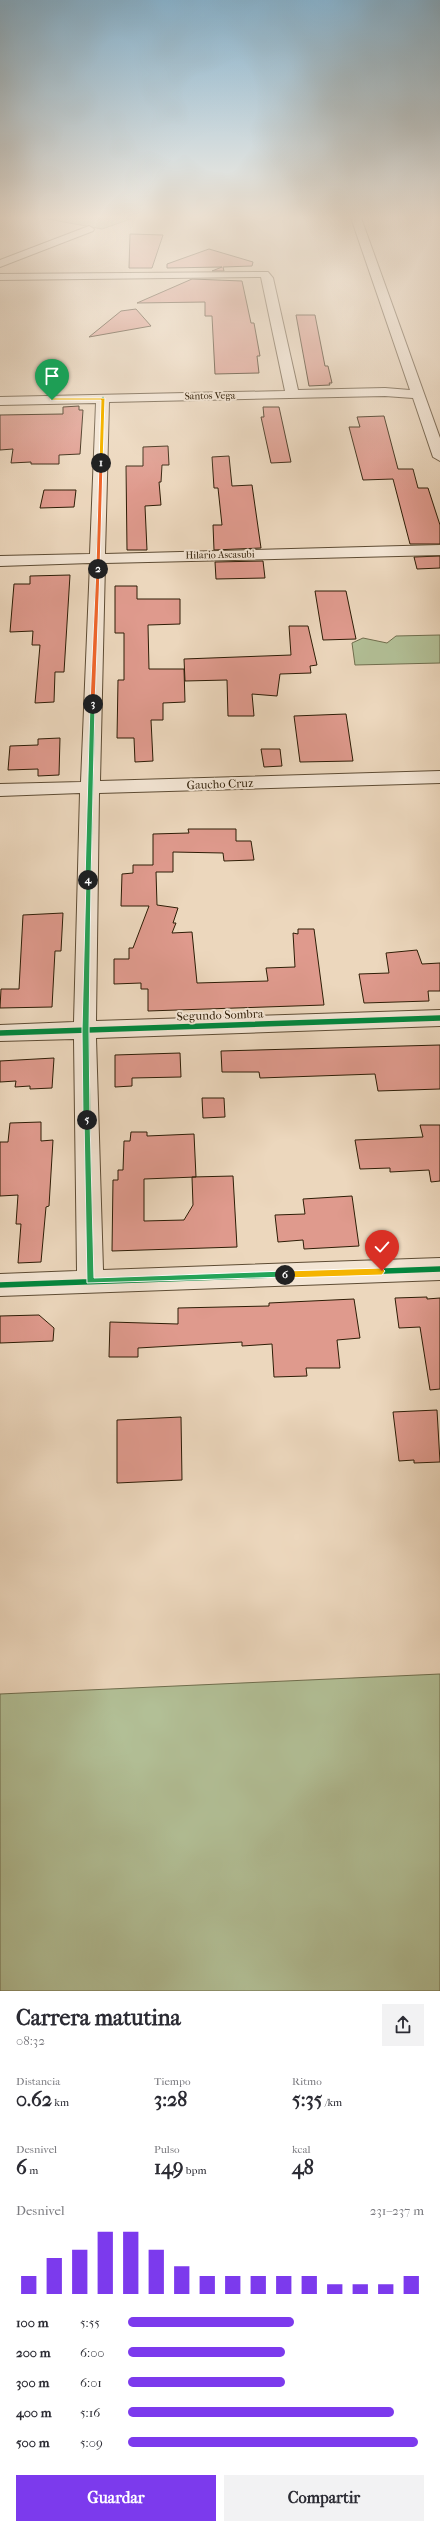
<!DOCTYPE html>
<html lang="es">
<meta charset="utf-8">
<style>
body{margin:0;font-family:"IM FELL French Canon",serif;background:#f2f2f3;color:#2b2b33;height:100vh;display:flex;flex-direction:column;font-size:15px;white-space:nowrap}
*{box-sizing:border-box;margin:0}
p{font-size:13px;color:#7c7c81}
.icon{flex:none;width:22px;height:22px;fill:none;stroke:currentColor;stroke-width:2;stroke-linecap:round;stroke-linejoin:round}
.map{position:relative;height:1991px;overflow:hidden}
.panel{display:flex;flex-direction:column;background:#fff;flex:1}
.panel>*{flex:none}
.pin{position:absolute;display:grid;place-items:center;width:34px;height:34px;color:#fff;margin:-41px -17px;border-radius:50% 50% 50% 0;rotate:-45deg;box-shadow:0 0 4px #0007}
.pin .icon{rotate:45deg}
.km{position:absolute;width:20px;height:20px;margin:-10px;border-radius:50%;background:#222;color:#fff;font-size:11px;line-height:20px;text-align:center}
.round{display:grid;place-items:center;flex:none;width:42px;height:42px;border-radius:0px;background:#f2f2f3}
.overview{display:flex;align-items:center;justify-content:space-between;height:68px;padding:0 16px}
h1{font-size:22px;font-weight:700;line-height:30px}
.figures{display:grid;grid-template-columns:repeat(3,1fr);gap:6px;height:68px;padding:4px 16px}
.figures div{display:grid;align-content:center}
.figures b{font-size:20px;font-weight:700}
.figures small{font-size:11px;font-weight:400}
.figures p{font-size:11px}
.chart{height:112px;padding:8px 16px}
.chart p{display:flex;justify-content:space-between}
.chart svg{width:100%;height:72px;margin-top:4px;stroke:#7c3aed;stroke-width:6}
.action{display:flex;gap:8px;margin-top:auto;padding:8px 16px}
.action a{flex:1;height:46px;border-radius:0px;background:#7c3aed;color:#fff;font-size:16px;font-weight:700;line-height:46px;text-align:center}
.action a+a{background:#f2f2f3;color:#2b2b33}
ul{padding:0 16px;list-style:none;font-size:13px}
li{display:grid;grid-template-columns:64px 48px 1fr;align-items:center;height:30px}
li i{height:10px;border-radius:5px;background:#7c3aed}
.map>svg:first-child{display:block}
</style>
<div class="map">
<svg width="440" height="1991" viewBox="0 0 440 1991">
<rect width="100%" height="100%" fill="#ecd7bd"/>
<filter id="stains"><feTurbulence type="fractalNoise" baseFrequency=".005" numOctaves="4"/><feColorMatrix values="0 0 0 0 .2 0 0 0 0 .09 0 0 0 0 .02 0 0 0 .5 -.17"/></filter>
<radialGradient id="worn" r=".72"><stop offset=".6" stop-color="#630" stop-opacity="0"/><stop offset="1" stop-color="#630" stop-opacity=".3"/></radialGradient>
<path fill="#b2bf96" stroke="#706e4e" d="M26,215H142L102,229Z
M440,635V663L355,665L352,643L363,638L387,643L396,636Z
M440,1674V1991H0V1694Z"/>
<path fill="#df9a8d" stroke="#2e1d06" d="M130,234L163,235L152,268H129Z
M209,249L253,262L252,266L223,267L224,271H212L222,267L167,268V264Z
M192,279L242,281L251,323H254L260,356H257L259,373L215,374L212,316H205V302L137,303Z
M136,309L151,326L89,337L121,311Z
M296,315H315L325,366H328L332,383H329L330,385L309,386Z
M79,406V410H83L80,454L59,455V464H31V462L11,463L13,449L0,450V415L63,414V407Z
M263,407H279L291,462L271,463L261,417H264Z
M384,416L398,469H413L418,488H428L440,525V544H410L393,479L363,480L349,427H360L357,417Z
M168,446L169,465H162L161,482H159L161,505L145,506L147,550H127L126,466H143V447Z
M229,456L232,486L252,485L261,548L214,550L213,525H222L218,488H214L212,457Z
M44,490H76L74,507L40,508Z
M440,556V568L417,569L414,557Z
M263,561L265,578L216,579L215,562Z
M70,575L64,672H55L54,702L35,703L40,645H32L33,631L10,632L14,584H30V576Z
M115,586H137V599H180V624L148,625L149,669H184L185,702L163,703V720H151L153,761L135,762L134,738H117L118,680H124V633H115Z
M315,591H346L356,639L323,640Z
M289,626H308L317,665L310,666L311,673L280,674L277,696L252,694L254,716H228L227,680L185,681L184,659L291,655Z
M346,714L353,761L300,762L294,716Z
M60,738L59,775L38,776V769L8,770L10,746L38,745V739Z
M261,749H280L282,766L264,767Z
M188,829H236V841H251L254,860L224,861L223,853L173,852V872H156L157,905L178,908L173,923H176L172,933L192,932L197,983L268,981L266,968L295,967L293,933L298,934V929H314L324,1005L148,1011V989H141V983L114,984V959H129V948H133L149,906H121L122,874L133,873V865H153V834L189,833Z
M63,913L61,951H55L52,1007L0,1008L1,989H19L23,915Z
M417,950L422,964L440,963V991H428L429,1001L364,1003L359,974L389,973L386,953Z
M440,1045V1089L378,1091L375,1074L260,1078L259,1072H222L221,1051Z
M180,1053L181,1077L132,1078V1086L115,1087V1055Z
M54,1058L52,1088L30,1089V1086L15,1087L16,1081L0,1082V1061Z
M202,1098H224L225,1117L203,1118Z
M41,1122V1141L53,1140L49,1206L46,1207L41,1262L18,1263L21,1224H16L18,1195L0,1196V1142H8L10,1123Z
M420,1125H440V1181L431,1182L429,1170L390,1172V1168L360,1169L355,1140L423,1137Z
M131,1132H147V1136L194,1134L196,1177L144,1179V1221L184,1220L193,1205L192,1177L233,1176L237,1247L112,1251L113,1180H118V1170H123L124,1141H130Z
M352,1196L359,1246L304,1249L303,1240L278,1242L275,1215L305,1214L303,1199Z
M427,1297V1299L440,1298V1389L430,1390L420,1327L399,1328L395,1298Z
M354,1299L360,1338L337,1340L340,1368H306L307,1376L274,1377L272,1344L242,1346V1342L138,1348V1357H109L110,1322L178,1324V1308L269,1306V1303Z
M39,1315L54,1328L53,1341L0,1343V1316Z
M437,1410L440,1462L414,1463V1460L399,1461L393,1412Z
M181,1417L182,1480L117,1483V1420Z"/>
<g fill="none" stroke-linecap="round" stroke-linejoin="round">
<defs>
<path id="minor" d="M350,215H360L440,438V461L433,457L413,398L385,396L109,402L105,554L440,545V555L105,563L100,781L440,771V783L99,793L96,1021L440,1010V1026L96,1038L103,1270L440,1258V1280L0,1296V1274L77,1271L74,1039L0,1041V1025L74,1022L80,793L0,796V784L81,782L90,563L0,566V556L90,554L96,403L0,405V397L285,391L261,277L0,280V274L268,272L273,278L298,390L385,388L410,390Z
M89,226L94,229L93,231L0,267V260Z"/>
</defs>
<use href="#minor" stroke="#5e4c34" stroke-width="2"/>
<use href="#minor" fill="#f3e5d4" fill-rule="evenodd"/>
<defs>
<path id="cycleway-far3" d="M103,411V398"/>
<path id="cycleway-far2" d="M94,666L103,410"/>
<path id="cycleway-far1" d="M86,998L94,665"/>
<path id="cycleway" d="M86,997L90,1281
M0,1033L440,1018
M0,1285L440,1269"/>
</defs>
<use href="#cycleway-far3" stroke="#f3e5d4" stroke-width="4"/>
<use href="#cycleway-far2" stroke="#f3e5d4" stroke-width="5"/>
<use href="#cycleway-far1" stroke="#f3e5d4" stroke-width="6"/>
<use href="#cycleway" stroke="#f3e5d4" stroke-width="8"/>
<use href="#cycleway-far3" stroke="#00873e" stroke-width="2.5"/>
<use href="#cycleway-far2" stroke="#00873e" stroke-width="3.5"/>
<use href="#cycleway-far1" stroke="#00873e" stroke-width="4.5"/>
<use href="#cycleway" stroke="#00873e" stroke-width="5.5"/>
</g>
<linearGradient id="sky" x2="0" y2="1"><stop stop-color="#88b6d3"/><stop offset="0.44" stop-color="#f6ede1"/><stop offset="1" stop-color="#f6ede1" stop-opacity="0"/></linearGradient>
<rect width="440" height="494" fill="url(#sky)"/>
<path fill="#f5b400" stroke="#fff" d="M52,398H105L103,464L99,463L101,400H50Z"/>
<path fill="#f0652b" stroke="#fff" d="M101,462L103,463L100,569L98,571L96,569L99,463Z"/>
<path fill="#f0652b" stroke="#fff" d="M98,568L100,569L95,704L93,705L90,704L96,569Z"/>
<path fill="#22a559" stroke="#fff" d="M93,702L95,704L91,880L88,882L85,880L90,704Z"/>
<path fill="#22a559" stroke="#fff" d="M86,879L91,880L89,1030L90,1120L87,1123L83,1120L82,1030Z"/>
<path fill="#22a559" stroke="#fff" d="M84,1118L90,1120L94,1278L285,1271L288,1272V1277L87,1283Z"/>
<path fill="#f5b400" stroke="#fff" d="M382,1268L385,1271L382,1275L285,1278L281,1275L285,1271Z"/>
<g text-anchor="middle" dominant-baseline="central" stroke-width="4" stroke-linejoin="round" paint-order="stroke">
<g font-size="10" fill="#2e1d06" stroke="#f3e5d4">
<text transform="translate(210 396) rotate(-1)">Santos Vega</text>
<text transform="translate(220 555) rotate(-1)">Hilario Ascasubi</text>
</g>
<g font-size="12" fill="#2e1d06" stroke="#f3e5d4">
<text transform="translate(220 784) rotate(-2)">Gaucho Cruz</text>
<text transform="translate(220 1015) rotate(-2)">Segundo Sombra</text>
</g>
</g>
<rect width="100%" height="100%" filter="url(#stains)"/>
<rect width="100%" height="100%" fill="url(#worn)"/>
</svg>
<div class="pin" style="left:52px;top:400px;background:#1e9e55"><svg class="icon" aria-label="arrive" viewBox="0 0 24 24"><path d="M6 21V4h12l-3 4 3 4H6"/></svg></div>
<div class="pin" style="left:382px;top:1271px;background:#d93025"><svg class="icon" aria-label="check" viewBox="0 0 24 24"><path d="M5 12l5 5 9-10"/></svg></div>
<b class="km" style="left:101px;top:463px">1</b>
<b class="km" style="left:98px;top:569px">2</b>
<b class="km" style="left:93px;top:704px">3</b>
<b class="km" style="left:88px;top:880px">4</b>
<b class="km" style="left:87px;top:1120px">5</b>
<b class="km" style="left:285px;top:1275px">6</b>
</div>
<section class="panel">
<div class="overview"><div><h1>Carrera matutina</h1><p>08:32</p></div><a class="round"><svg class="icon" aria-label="share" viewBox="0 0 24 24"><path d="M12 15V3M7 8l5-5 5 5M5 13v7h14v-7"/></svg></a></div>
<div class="figures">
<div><p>Distancia</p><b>0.62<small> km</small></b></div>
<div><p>Tiempo</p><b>3:28</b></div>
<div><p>Ritmo</p><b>5:35<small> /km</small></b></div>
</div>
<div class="figures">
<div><p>Desnivel</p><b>6<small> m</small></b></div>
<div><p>Pulso</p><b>149<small> bpm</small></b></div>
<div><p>kcal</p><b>48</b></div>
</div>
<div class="chart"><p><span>Desnivel</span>231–237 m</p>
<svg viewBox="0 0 160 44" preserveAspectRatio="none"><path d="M5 44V33M15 44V22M25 44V17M35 44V6M45 44V6M55 44V17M65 44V27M75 44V33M85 44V33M95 44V33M105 44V33M115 44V33M125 44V38M135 44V38M145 44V38M155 44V33"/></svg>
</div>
<ul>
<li><b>100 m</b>5:55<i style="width:56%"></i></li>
<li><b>200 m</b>6:00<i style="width:53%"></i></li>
<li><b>300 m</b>6:01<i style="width:53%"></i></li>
<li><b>400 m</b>5:16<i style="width:90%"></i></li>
<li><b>500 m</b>5:09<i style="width:98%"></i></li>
</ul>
<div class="action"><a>Guardar</a><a>Compartir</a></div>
</section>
